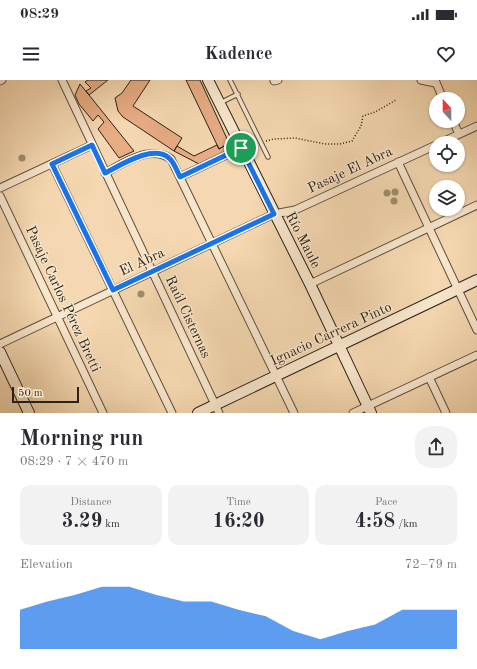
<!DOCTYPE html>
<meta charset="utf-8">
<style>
body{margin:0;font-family:"Old Standard TT",serif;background:#f2f2f3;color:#2b2b33;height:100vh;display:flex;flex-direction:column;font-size:15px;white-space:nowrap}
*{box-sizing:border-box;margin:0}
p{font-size:13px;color:#7c7c81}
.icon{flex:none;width:22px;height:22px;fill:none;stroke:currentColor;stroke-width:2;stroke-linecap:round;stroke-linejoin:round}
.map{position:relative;height:333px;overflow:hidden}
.side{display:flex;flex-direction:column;background:#fff;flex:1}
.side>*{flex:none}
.needle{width:26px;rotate:339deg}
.controls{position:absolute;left:429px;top:12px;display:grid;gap:8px}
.controls a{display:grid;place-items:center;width:36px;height:36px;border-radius:50%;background:#fff;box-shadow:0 1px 3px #0004;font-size:20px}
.scale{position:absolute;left:12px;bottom:10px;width:67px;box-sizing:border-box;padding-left:4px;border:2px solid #2c2116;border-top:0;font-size:11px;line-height:14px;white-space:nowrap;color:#2c2116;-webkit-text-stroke:3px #f8e6cc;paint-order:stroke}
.pin{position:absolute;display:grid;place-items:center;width:34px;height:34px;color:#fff;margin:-17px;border:2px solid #fff;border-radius:50%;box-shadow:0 1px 4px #0007}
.round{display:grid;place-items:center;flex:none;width:42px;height:42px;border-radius:16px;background:#f2f2f3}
.head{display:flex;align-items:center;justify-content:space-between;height:68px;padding:0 20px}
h1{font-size:22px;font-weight:600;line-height:30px}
.figures{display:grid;grid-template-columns:repeat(3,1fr);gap:6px;height:68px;padding:4px 20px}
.figures div{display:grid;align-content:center;border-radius:10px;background:#f2f2f3;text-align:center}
.figures b{font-size:20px;font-weight:600}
.figures small{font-size:11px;font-weight:400}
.figures p{font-size:11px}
.chart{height:112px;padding:8px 20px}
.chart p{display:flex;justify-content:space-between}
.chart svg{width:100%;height:72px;margin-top:4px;fill:#1a73e8;opacity:.7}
.status{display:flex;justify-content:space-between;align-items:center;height:28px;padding:0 20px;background:#fff;direction:ltr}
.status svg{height:11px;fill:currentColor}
header{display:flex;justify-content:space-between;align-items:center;height:52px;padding:0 20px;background:#fff;font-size:18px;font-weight:600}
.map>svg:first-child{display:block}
</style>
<div class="status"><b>08:29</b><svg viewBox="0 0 49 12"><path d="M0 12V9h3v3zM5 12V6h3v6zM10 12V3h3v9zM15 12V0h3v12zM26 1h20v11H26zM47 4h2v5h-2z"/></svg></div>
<header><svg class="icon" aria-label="menu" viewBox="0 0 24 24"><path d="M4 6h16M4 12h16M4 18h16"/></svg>Kadence<svg class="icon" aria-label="heart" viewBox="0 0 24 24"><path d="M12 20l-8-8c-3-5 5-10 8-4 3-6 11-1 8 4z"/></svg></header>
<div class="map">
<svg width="477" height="333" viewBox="0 0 477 333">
<rect width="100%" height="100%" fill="#f5d8b1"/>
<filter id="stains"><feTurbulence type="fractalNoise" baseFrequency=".005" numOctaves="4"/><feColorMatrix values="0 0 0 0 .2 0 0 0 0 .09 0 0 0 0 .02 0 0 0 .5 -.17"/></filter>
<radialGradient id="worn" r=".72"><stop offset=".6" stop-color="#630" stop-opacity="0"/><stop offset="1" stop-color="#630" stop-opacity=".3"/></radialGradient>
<path fill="#e8ac84" stroke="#2c2116" d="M88,0H108L89,15L86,11L91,8L85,2Z
M131,0H150L133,26L182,58L174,71L123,37L118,31L115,18L122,13Z
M186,0H200L229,63L219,69Z
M80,4L89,15L134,71L119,78L98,49L104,42L98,35L93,41L79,24L75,15Z
M229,63L231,70L199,84L174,71L177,66L194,76L217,65L219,69Z"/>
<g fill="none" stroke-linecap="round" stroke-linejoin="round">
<defs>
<path id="lane" d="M230,0L268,77
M220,23L238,14"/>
<path id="street" d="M62,0L219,333
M421,0L435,3
M435,0L443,19
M0,1L2,0
M274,1L278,0
M453,41L459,54
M440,63L477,46
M398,82L477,250
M52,84L172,333
M105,93C124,83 150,64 171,79L294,333
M180,97L241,68
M0,108L92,65
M0,116L103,333
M310,204L477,125
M0,264L274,134L295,130L436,65
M429,297L446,333
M353,333L477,275"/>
<path id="secondary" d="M208,0L310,204L371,333
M0,272L29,333
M198,333L477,200"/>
</defs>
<use href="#lane" stroke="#5e4f3d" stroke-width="5.5"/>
<use href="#street" stroke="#5e4f3d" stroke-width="9"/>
<use href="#secondary" stroke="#2c2116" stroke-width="12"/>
<path stroke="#2c2116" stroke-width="1.5" stroke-dasharray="1 2" stroke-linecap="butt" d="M266,61L274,59L295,58L325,64H340L352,61L361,46L363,36L375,32L396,20"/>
<use href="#lane" stroke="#f8e6cc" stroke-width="3.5"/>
<use href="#street" stroke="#f8e6cc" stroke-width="7"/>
<use href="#secondary" stroke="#f8e6cc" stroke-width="10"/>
</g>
<g fill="#9f8d6e">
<circle cx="22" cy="78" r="3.5"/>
<circle cx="395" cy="112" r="3.5"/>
<circle cx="387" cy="113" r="3.5"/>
<circle cx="394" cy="121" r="3.5"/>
<circle cx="141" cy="214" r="3.5"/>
</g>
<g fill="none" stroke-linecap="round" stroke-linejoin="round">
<defs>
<path id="route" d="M92,65L105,93C121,85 153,64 169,78C174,82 177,91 180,97L241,68L274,134L113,210L52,84Z"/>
</defs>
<use href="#route" stroke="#fff" stroke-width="8"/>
<use href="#route" stroke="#1a73e8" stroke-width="5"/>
</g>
<g text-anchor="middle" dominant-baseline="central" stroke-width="3" stroke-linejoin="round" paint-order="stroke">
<g font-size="14" fill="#2c2116" stroke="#f8e6cc">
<text transform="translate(350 90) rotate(-25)">Pasaje El Abra</text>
<text transform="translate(303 160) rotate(63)">Río Maule</text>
<text transform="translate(142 182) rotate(-25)">El Abra</text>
<text transform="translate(63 219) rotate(65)">Pasaje Carlos Pérez Bretti</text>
<text transform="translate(188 237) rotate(65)">Raúl Cisternas</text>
<text transform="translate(331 254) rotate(-25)">Ignacio Carrera Pinto</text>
</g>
</g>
<rect width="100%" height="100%" filter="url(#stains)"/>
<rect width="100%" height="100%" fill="url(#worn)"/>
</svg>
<div class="controls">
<a><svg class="needle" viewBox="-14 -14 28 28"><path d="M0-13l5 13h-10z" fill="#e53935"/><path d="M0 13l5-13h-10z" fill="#7c7c81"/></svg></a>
<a><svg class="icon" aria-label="locate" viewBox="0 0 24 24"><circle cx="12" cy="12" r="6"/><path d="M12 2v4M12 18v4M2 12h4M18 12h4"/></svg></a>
<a><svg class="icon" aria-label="layers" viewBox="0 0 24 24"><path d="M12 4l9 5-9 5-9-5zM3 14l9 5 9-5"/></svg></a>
</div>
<div class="scale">50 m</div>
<div class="pin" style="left:241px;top:68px;background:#1e9e55"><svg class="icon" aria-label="arrive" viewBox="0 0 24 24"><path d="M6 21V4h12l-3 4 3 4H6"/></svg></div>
</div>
<section class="side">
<div class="head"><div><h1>Morning run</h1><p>08:29 · 7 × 470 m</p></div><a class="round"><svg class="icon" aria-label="share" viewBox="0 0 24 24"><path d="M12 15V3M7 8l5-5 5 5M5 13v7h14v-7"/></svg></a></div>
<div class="figures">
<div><p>Distance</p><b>3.29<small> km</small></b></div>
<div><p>Time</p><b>16:20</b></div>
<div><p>Pace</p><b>4:58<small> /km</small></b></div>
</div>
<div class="chart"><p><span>Elevation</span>72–79 m</p>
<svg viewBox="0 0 160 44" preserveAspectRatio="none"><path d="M0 44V20L10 15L20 11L30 6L40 6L50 11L60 15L70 15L80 20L90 24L100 33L110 38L120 33L130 29L140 20L150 20L160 20V44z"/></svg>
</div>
</section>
